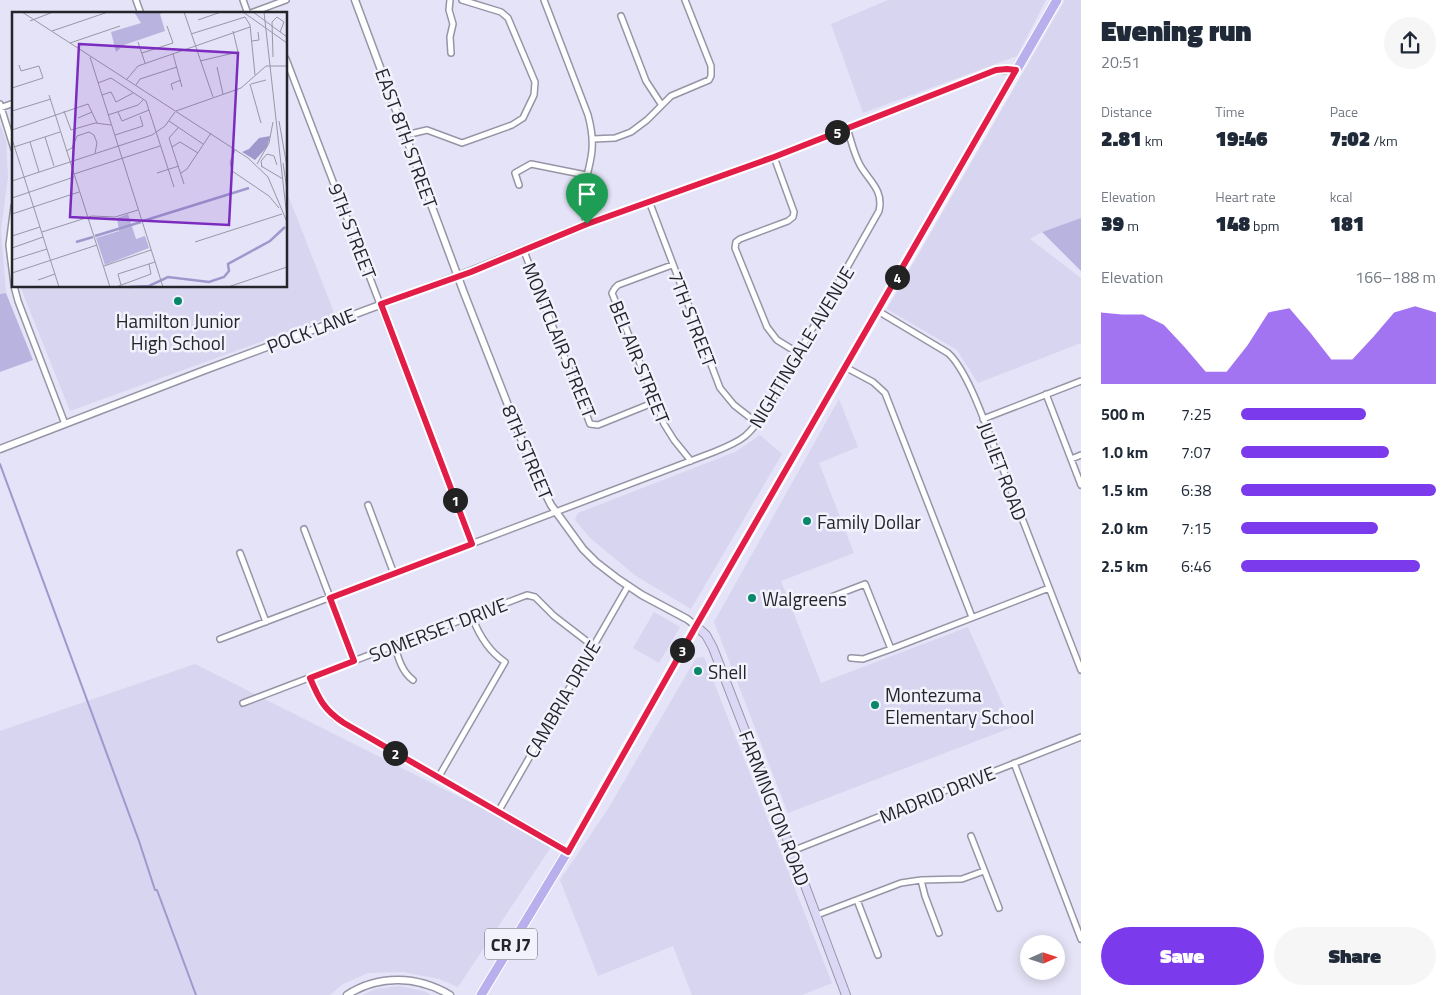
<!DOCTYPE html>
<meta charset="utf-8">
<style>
body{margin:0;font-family:"Titillium Web",sans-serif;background:#f6f6f7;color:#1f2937;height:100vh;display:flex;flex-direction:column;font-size:19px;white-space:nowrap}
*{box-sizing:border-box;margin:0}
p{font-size:16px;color:#747a83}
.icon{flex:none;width:28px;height:28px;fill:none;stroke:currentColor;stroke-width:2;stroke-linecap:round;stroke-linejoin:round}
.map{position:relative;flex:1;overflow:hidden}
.drawer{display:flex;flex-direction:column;background:#fff;width:375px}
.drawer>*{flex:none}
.needle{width:32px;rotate:87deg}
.tools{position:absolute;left:1020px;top:935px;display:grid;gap:10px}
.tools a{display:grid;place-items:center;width:45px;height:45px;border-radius:50%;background:#fff;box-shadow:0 2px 12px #0003;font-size:25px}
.pin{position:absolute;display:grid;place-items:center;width:42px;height:42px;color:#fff;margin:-51px -21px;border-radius:50% 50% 50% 0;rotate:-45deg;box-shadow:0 0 5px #0007}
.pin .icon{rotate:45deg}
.km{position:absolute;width:25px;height:25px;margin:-12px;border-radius:50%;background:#222;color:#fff;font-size:14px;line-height:25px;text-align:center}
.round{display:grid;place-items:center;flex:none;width:52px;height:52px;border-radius:26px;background:#f6f6f7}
.overview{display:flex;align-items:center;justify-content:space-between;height:85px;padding:0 20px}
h1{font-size:28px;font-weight:800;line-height:38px}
.metrics{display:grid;grid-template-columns:repeat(3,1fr);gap:8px;height:85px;padding:5px 20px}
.metrics div{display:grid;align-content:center}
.metrics b{font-size:21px;font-weight:800}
.metrics small{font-size:14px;font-weight:400}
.metrics p{font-size:14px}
.chart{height:140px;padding:10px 20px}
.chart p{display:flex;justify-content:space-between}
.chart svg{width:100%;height:90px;margin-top:5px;fill:#7c3aed;opacity:.7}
.cta{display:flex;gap:10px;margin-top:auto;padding:10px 20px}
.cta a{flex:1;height:58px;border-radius:30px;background:#7c3aed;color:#fff;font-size:20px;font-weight:800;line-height:58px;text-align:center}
.cta a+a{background:#f6f6f7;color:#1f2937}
ul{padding:0 20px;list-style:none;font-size:16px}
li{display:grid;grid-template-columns:80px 60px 1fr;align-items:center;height:38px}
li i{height:12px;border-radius:6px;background:#7c3aed}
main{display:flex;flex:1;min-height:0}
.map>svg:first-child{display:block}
</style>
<main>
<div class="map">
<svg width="1081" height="995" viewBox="0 0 1081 995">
<rect width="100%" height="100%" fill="#e5e3f7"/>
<path fill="#d7d5ef" d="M888,0H1046L1017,56L863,113L831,24Z
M1065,0H1081V218L1042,232L1030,239L1081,278V343L978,383L957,350L887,309Z
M0,125L6,140L8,177L1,230L6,293L0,294Z
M286,190L335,315L70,411L20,286H286Z
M839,399L858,447L819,463L854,553L781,581L821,683L968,627L1013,727L788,813L714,622Z
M760,435L782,454L691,609L636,576L590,538L575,520L578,513L735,452Z
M654,612L680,627L659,663L633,648Z
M704,657L832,983L802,995H692L673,946L598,976L560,880L608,809L696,658Z
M195,664L553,844L458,987L439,979L403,972L368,973L343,984L330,995H0V731Z
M399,986L424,991L431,995H363L376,989Z"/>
<path fill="#b9b4df" d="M1081,218V271L1042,232Z
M6,293L33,360L0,372V294Z"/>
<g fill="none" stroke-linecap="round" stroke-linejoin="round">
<path stroke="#9f98cd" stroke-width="2" d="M0,464L139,841L155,890H157L196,995"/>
<defs>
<path id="minor" d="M136,0L141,14
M243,0L248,14
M450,0L449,10L453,24L450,37L451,53
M544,0L588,115C591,126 593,138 592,150C589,181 576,191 587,224
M248,14L286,0
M621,16L646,81L661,104
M286,59L472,544
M0,104L14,149
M0,108L14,103
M406,135L427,130L462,143L512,125L523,118L534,95L535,82L508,18L501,12L462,0
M593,139L615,138L631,132L647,120L671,96L709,80L711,76V66L685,0
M774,157L794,212L793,217L788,221L740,239L736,242L735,248L767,327L777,340L798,353
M519,185L515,173L531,164L586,175
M649,201L720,388L734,405L757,423
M14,206L9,245L14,285
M524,251L590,424L598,425L655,402
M672,265L618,285L615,288L612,293L664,424L674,440L691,461
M14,286L18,301L65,424
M878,311L948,353C969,372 988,432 999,459C1026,529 1054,600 1081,670
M845,367L873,382L885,393L972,617
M1046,394L1081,485
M983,419L1081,381
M1071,459L1081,455
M368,505L394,574
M304,529L354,661
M240,553L266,622
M826,599L865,584L891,649
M220,639L714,452C744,440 749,436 767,409L879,211C884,190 869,181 860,165C854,154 851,140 847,128
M395,646C398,658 402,672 413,680
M851,658L863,659L891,649L1049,588
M310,678L320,700L334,717L568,851
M243,703L527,595L535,597L554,616L593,646
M1014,763L1081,939
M438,778L505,662C488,651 479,635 472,617
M498,812L628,586
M971,836L999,908
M792,851L1081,737
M921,880L925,896L939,933
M857,900L878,955
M817,915L901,883L921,880L962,879L984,871"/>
<path id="tertiary" d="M355,0L464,293L533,469L551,505L583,549L596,562L618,579L642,595L687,619L696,626
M0,449L205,370L471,271L587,224L774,157L996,70H1016
M347,995C379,974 418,976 450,995"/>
<path id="secondary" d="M696,626L706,635L713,648L806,888L846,995"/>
<path id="primary" d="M481,995L568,851L696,626L1057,0"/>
</defs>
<use href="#minor" stroke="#9695a6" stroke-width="8"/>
<use href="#tertiary" stroke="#9695a6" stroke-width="9"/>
<use href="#secondary" stroke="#9695a6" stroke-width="10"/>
<use href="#primary" stroke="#fff" stroke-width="11"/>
<use href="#minor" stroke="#fff" stroke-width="5"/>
<use href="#tertiary" stroke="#fff" stroke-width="6"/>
<use href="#secondary" stroke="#dcd7f5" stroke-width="8"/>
<use href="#primary" stroke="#b9afec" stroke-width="9"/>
</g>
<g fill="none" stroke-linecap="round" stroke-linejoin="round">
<defs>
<path id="route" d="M1007,69L1016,70L696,626L568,852L344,723C324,710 319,699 310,678L354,661L330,598L472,544L381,304L471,272L587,224L774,157L996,70Z"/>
</defs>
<use href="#route" stroke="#fff" stroke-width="10"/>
<use href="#route" stroke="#e11d48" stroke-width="6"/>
</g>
<g fill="#098769" stroke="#f2f2fd" stroke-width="2">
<circle cx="178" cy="301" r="5"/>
<circle cx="807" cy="521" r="5"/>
<circle cx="752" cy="598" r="5"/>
<circle cx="698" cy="671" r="5"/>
<circle cx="875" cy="705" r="5"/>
</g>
<g text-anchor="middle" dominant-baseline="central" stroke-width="5" stroke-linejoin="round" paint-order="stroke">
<rect fill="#f2f2fd" stroke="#62626a" stroke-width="1" x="485" y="928.5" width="52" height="31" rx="4"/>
<g font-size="18" font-weight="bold" fill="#24242b">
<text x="511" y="944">CR J7</text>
</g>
<g font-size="19" fill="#24242b" stroke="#f2f2fd">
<text transform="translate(407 138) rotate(70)">EAST 8TH STREET</text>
<text transform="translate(353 231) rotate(69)">9TH STREET</text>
<text transform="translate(693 319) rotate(69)">7TH STREET</text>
<text transform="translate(311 330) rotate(-21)">POCK LANE</text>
<text transform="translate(560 340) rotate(68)">MONTCLAIR STREET</text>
<text transform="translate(801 347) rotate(-59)">NIGHTINGALE AVENUE</text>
<text transform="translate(640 362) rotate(68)">BEL AIR STREET</text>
<text transform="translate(528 452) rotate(67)">8TH STREET</text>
<text transform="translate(1003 471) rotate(69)">JULIET ROAD</text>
<text transform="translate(438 629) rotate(-21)">SOMERSET DRIVE</text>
<text transform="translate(562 699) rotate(-60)">CAMBRIA DRIVE</text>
<text transform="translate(937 794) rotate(-22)">MADRID DRIVE</text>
<text transform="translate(775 808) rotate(69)">FARMINGTON ROAD</text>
</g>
<g font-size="19" fill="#24242b" stroke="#f2f2fd" text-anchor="start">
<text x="178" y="320" text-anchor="middle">Hamilton Junior<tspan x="178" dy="22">High School</tspan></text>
<text x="817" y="521">Family Dollar</text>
<text x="762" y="598">Walgreens</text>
<text x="708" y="671">Shell</text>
<text x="885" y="694">Montezuma<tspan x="885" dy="22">Elementary School</tspan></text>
</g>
</g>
<g transform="translate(12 12)">
<rect width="275" height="275" fill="#e5e3f7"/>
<path d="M122,0H152L148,2L153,19L112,33L104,40L99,20L129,11ZM116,202L124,227L133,224L137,236L93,253L84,226L107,219L105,206Z" fill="#b9b4df"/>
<path d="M258,124L255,135L243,148L230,140L237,137L247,126Z" fill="#9f98cd"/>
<path fill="none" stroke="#9f98cd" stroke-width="2.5" d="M131,209L237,176M83,224L129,210M64,230L81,225M117,275L137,274L156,265L197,270L212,265L217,259L216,252L258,229L273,215"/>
<path fill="none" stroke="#9897a5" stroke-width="1" d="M10,0L236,146M172,0L201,85M231,0L275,31M241,0L275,25M252,0L275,206M186,8L209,0M18,9L41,0M40,19L96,0M179,22L233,5L238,13L243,63M240,29L247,28L246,20M126,30L133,51M58,31L108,14M130,41L161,31L155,14M161,42L170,75M78,45L151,275M261,45L260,10L265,5L272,10L268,20M188,49L226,40L221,19M205,55L211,82M115,67L126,54L238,15M86,71L99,66L134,89L162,175M238,72L249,111M239,72L254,68M124,73L128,67L165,55M0,76L31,66L27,54L9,59L7,53M161,78L159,72L169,68M37,83L98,275M90,83L99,80L104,90L121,81M0,99L39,87M52,99L59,118L83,111L99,113M164,99L229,76L254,54H275M106,100L110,109L137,98M96,103L126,93L132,87M66,106L80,100M157,109L191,132M267,109L275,155M166,116L157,126L172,172M0,118L76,92L85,111M103,123L131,114L128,104M33,125L42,154M0,127L47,275M18,130L27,160M2,135L48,120M160,135L168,130L186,141M223,138L218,150L220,159L257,184L267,196M54,139L60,136L65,124L77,120L82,123L85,131L83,141M236,146L256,165L275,210M271,151L275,178M245,152L257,131L261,110M249,154L271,167M250,155L249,149L255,142L262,144L265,153M145,161L167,154M169,161L175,157L199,121M62,162L148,134M0,169L140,123L153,114L163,100M0,186L62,165M0,202L67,180M30,220L80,204L103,205L126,198M0,224L28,215M183,230L270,202M0,236L31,225M0,248L35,237M92,254L139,238M0,261L85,233M26,268L43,262M109,273L106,262L143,250M104,275L139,262L137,252M216,275L275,255"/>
<path fill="#7b2cbf" fill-opacity="0.15" stroke="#7b2cbf" stroke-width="2.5" d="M67,32L226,41L217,213L58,205Z"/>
<rect width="275" height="275" fill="none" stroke="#24242b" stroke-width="2.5"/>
</g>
</svg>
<div class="tools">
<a><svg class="needle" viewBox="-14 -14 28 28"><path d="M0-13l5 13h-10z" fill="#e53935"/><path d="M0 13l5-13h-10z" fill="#747a83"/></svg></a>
</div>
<div class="pin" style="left:587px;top:224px;background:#1e9e55"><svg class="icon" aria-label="arrive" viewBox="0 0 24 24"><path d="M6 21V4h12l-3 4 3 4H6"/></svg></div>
<b class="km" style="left:455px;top:500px">1</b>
<b class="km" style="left:395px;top:753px">2</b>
<b class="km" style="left:682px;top:650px">3</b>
<b class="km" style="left:897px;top:277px">4</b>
<b class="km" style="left:837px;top:132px">5</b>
</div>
<section class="drawer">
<div class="overview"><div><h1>Evening run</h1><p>20:51</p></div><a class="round"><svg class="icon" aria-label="share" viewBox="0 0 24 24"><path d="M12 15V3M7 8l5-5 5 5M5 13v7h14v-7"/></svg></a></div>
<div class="metrics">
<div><p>Distance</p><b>2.81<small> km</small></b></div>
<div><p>Time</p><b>19:46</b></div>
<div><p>Pace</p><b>7:02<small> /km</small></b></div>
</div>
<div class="metrics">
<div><p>Elevation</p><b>39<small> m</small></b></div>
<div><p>Heart rate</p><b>148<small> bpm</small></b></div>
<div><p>kcal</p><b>181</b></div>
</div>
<div class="chart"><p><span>Elevation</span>166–188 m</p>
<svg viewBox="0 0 160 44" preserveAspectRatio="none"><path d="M0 44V9L10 10L20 10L30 15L40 26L50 38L60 38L70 25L80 9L90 7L100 19L110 32L120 32L130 21L140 9L150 6L160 9V44z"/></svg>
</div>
<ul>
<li><b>500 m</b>7:25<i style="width:64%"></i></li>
<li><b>1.0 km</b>7:07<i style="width:76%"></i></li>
<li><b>1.5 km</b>6:38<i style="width:100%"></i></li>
<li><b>2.0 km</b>7:15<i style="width:70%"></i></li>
<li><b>2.5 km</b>6:46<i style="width:92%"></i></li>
</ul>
<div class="cta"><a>Save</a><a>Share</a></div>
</section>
</main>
